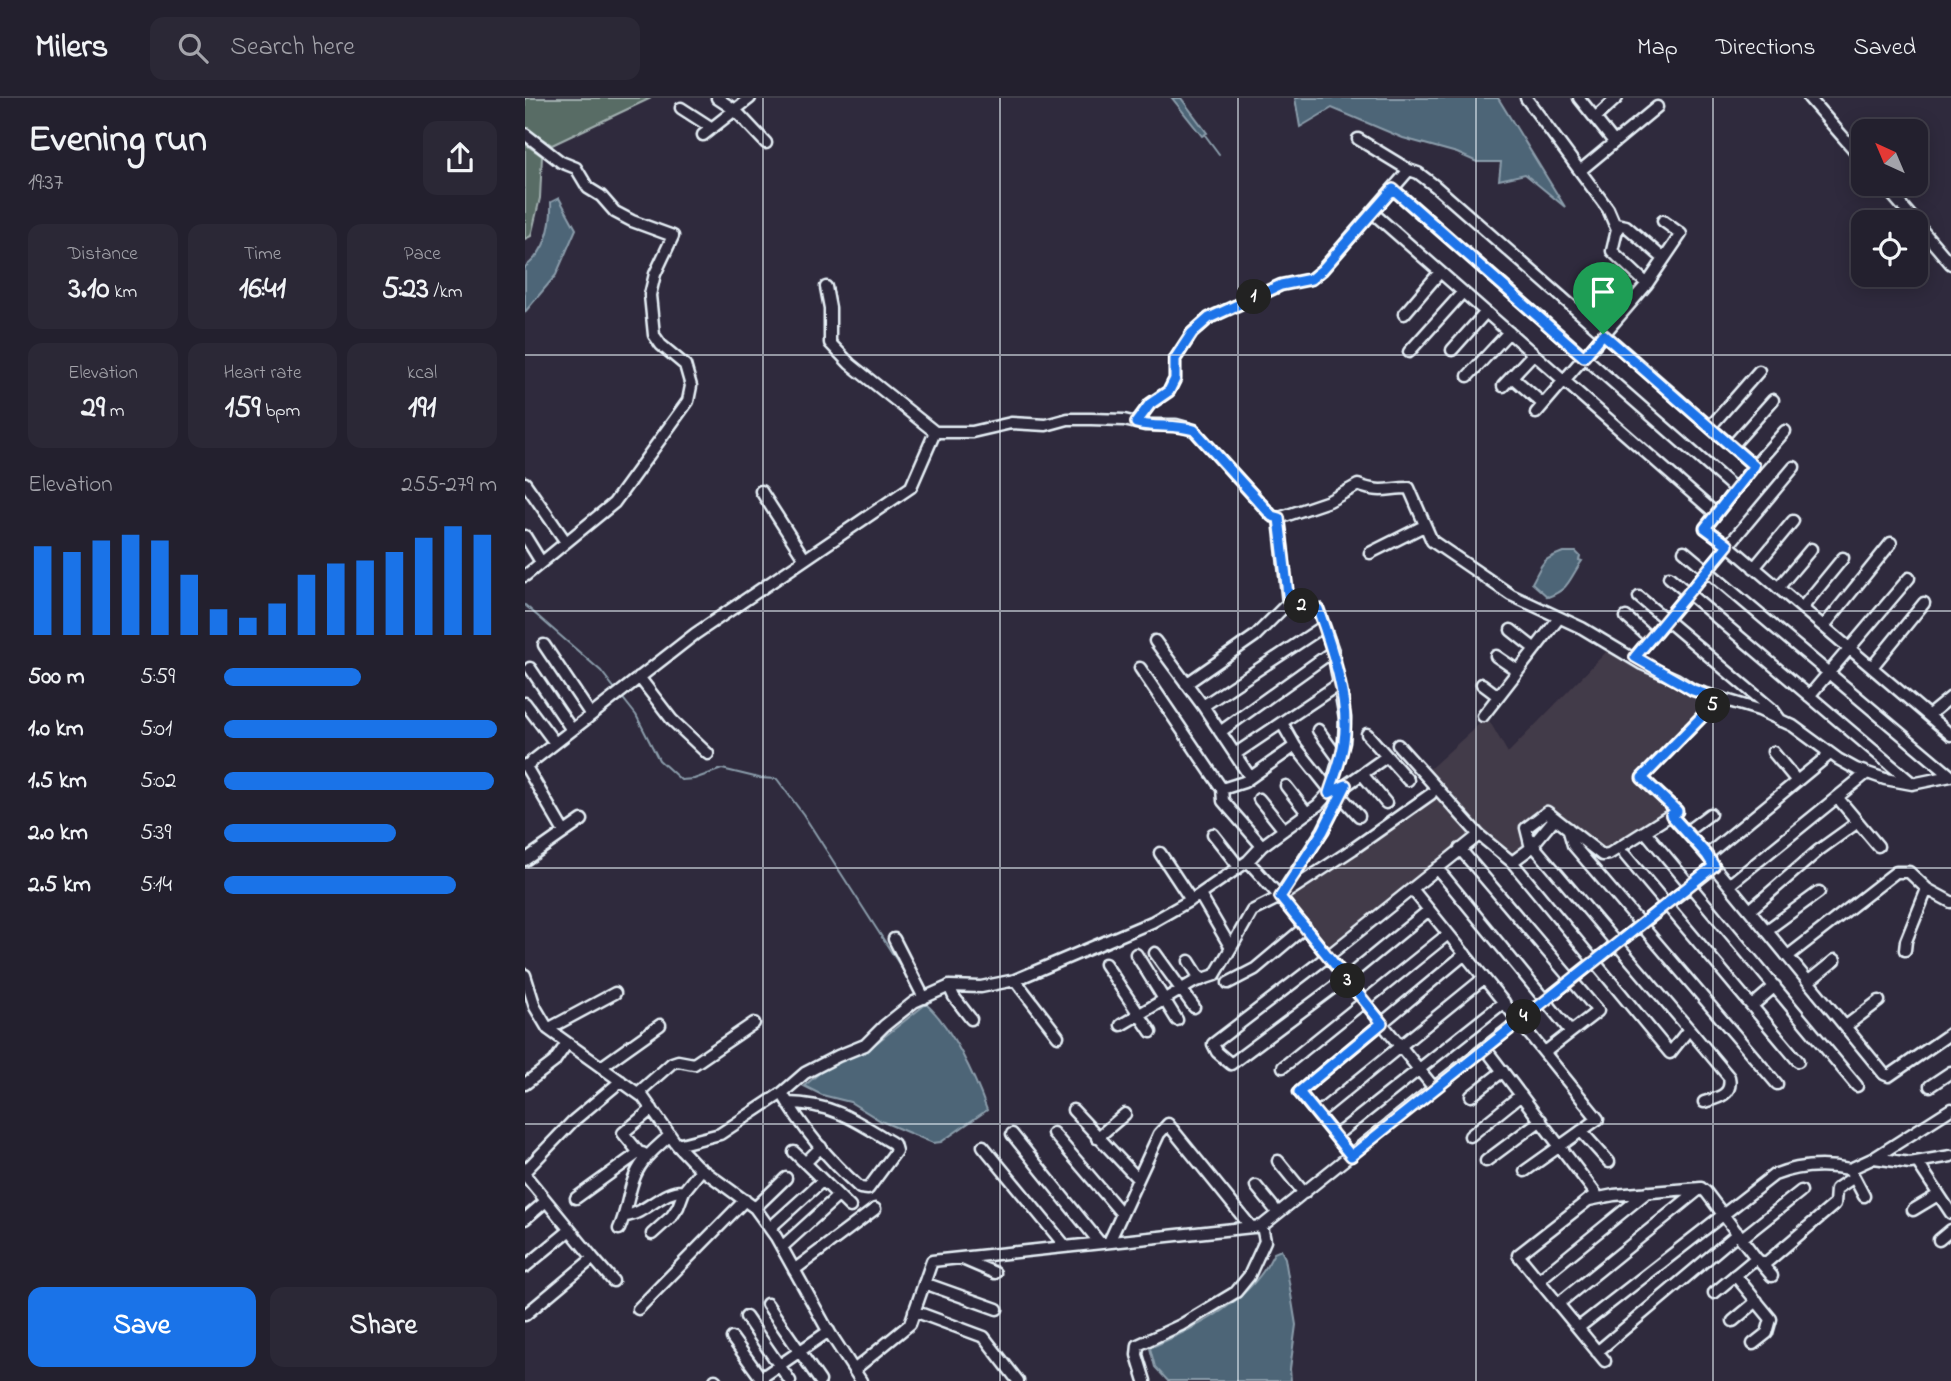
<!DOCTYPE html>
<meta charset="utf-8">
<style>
body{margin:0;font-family:"Indie Flower",sans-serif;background:#2b2836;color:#f1f3f6;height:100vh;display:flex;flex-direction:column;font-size:26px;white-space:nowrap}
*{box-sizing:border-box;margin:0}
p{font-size:23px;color:#a3a3aa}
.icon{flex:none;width:38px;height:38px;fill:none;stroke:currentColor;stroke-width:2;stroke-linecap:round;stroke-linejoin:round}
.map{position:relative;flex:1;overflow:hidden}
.panel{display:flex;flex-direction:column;background:#23202e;width:525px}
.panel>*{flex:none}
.needle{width:46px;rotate:316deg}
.fabs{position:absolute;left:1326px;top:21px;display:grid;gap:14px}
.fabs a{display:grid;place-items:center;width:77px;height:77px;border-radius:14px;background:#23202e;box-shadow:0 4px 18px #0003,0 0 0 2px #403e4a;font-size:35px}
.pin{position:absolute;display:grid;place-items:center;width:60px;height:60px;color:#fff;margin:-72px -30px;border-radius:50% 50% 50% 0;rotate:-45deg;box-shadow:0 0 7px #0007}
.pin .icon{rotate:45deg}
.km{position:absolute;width:35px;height:35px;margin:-18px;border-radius:50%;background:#222;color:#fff;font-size:19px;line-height:35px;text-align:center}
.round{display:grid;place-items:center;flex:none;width:74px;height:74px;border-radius:14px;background:#2b2836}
.headline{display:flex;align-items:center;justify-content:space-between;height:119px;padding:0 28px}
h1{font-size:38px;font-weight:700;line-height:52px}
.stats{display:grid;grid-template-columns:repeat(3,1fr);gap:10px;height:119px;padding:7px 28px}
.stats div{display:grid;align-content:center;border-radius:14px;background:#2b2836;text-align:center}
.stats b{font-size:30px;font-weight:700}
.stats small{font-size:19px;font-weight:400}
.stats p{font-size:19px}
.chart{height:196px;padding:14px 28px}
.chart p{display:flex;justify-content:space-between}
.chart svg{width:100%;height:126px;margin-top:7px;stroke:#1a73e8;stroke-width:6}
.cta{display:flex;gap:14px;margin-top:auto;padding:14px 28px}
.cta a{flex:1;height:80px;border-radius:14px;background:#1a73e8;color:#fff;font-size:28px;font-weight:700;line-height:80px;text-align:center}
.cta a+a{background:#2b2836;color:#f1f3f6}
ul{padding:0 28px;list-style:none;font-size:23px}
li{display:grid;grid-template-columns:112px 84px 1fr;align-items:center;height:52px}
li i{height:18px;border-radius:9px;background:#1a73e8}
header{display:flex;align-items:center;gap:42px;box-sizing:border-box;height:98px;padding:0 35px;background:#23202e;border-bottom:2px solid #403e4a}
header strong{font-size:33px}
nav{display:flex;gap:38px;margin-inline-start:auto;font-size:24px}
.search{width:490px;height:63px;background:#2b2836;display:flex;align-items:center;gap:18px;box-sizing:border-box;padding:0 24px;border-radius:14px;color:#a3a3aa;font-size:26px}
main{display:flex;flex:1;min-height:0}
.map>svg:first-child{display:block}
</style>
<header>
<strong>Milers</strong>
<div class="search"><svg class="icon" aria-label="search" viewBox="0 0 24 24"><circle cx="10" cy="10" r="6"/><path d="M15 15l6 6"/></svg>Search here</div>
<nav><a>Map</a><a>Directions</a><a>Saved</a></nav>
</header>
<main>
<section class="panel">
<div class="headline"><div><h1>Evening run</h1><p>19:37</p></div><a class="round"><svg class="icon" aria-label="share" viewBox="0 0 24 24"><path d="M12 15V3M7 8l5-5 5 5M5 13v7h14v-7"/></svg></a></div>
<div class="stats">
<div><p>Distance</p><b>3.10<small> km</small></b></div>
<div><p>Time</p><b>16:41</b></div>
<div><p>Pace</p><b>5:23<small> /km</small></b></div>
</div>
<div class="stats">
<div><p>Elevation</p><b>29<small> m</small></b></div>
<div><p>Heart rate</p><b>159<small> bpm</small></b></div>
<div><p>kcal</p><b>191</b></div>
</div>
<div class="chart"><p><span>Elevation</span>255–279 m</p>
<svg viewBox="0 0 160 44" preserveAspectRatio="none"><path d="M5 44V13M15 44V15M25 44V11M35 44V9M45 44V11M55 44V23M65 44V35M75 44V38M85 44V33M95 44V23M105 44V19M115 44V18M125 44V15M135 44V10M145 44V6M155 44V9"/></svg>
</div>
<ul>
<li><b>500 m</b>5:59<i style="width:50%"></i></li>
<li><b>1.0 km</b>5:01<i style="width:100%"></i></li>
<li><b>1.5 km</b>5:02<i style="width:99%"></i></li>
<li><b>2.0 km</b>5:39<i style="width:63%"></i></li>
<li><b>2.5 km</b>5:14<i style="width:85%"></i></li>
</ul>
<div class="cta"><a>Save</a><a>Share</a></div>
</section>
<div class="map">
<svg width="1426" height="1283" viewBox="0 0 1426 1283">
<rect width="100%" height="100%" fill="#2f2a3d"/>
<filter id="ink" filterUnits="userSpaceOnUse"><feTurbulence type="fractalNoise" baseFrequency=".0143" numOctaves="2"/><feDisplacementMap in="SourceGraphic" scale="14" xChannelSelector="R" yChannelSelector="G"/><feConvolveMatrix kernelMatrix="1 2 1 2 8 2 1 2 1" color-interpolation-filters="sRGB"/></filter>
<g filter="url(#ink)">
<path fill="#433a48" d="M1087,548L1194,601L1113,677L1152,713L1083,755L1040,724L987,764L953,737L803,858L755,799L911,691L899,676L962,619L983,655Z"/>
<path fill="#596c65" stroke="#a0aeae" stroke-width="2" d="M0,0H126L27,47L0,30Z
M0,46L17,58L15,100L6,138L0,141Z"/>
<path fill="#4d6577" stroke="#8b9dab" stroke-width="2" d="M647,0H656L682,35L677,38Z
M770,0H973L1040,109L1000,76L974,82L976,64H952L932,55L878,40L807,10L775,29Z
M34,100L51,131L31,177L0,214V169C21,154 27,128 26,104Z
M1038,454H1051L1055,458L1054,462L1057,463C1044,481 1045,491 1023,499L1007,485C1019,463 1015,463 1038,454Z
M401,906C427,929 450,979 462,1012L416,1044L408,1045L356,1023L325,1004L297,997L279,988L304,967L350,946Z
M756,1152L760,1160L771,1227L765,1271L766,1283H643L630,1269L625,1250C673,1228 725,1205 749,1155Z"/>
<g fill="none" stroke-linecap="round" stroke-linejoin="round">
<path stroke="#8b9dab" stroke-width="2" d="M680,37L694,56
M0,507L76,573L90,591
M96,598L111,617L134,662L156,682L169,681L197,671L234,680L252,681L278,716L385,883"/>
<defs>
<path id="minor" d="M192,0L210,12L241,45
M1001,0L1083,111L1092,132L1087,153L1122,186
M1054,0L1089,44
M1284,0L1339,63
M156,10L187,30
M1070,20L1092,0
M0,36L36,64L51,70L63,90L76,98L90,114L107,123L148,138L130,176L125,197L129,237L136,247L160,267L166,288L163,303L89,405L0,478
M178,37L225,0
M833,41L884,72
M1056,72L1132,9
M1358,86L1391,124
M868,91L1210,391
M848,115L1190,415
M1391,125L1426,166
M1091,126L1101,128L1139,161
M301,189L305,210V245L325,266L410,334H447L486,325L521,327L543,321H566L599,322L620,327H651L669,332L747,418L754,420L804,403L833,387C856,396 863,390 884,390L907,443L986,497L1057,530L1117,566L1151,581L1168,592L1234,612L1268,628L1313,661L1331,671L1360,681L1387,686L1426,678
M879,216L915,174
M927,252L961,214
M884,254L938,194
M943,278L984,234
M987,279L1018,306
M978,288L1008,256
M1011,315L1122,186L1156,136L1138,123
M611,325L625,306L644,293L650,281V261L667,235L684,220L756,187L786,181L797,172L884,72L893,75L910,88L1229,368
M1185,329L1234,273
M1260,333L1229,368L1180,430L1203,447L1426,637
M1207,348L1248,302
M0,385L41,444
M236,393L279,460
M0,438L16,464
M1159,453L1426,678
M845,455L899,428
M1229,470L1268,423
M1144,479L1387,685
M1253,490L1286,451
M1114,499L1248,612L1256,623
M1277,510L1318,460
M1101,519L1125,540
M1299,528L1366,445
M986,532L1010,551
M630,543L678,608L725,679
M19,547L66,617
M971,558L993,573
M1109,560L1269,369
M1347,569L1399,505
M5,570L47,632
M615,570L697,691L698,703L737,748
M114,579L147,622L183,656
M661,586L730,538L763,505L754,420
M957,586L973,598
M1284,598L1384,480
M0,605L30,645
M678,608L799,528
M1404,617L1426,599
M958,618L1034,520
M757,625L770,648L805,692
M793,632L814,661
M695,634L808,553
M842,636L883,682
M873,647L954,737
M1248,654L1272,683
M710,656L814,586
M0,667L39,734
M1,668L170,536L386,389L410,334
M837,676L861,705
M761,688L782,715
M817,690L861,659
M697,691L719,684L770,648
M816,698L834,718
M1312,699L1353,748
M734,701L759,732
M1146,717L1185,761
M1043,730L1048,747L1252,986
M1161,734L1185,716
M688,736L714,769
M1123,737L1332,988
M1006,749L1030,720
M935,751L1073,913L1020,954
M635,755L666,802
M1100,757L1273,963
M1182,757L1305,656
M0,762L57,722
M723,763L755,799L909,990L1189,769L1204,787L1342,675
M987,764L1145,955L1164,931L1008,747
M912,770L1046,934
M1204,787L1359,976L1364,978L1426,935
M887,791L1073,1021L1000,1073
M757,795L798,732L821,687
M904,812L821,880L706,966L692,954L688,946L803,858L954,737L987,764L1006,750L1001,730L1022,714L1077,757L1084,756L1152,713L1117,680L1194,601
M1225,812L1294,752L1333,724
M1242,832L1294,794
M369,841L399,900
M706,850L727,813L755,799L828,751L906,696
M1380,852L1381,843L1402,791
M630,855L669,909
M611,856L652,922
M1263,858L1371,774H1384L1402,791L1426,804
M664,863L676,882
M580,866L626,934
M0,877L10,909L23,931L118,999L152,1047L171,1067L230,1110L251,1139L301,1229L336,1283
M490,882L533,938
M1284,883L1310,862
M703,885L730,871L780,829
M424,888L429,899L446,921
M1227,908L1250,888
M596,927L669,884L690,877L706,850L675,797
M1321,928L1354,903
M23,931L90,895
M1164,931L1204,979C1208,997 1193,1000 1179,1004
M960,950L1071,1096L993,1157L1080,1263
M76,969L135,927
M758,969L923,836
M0,986L29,964L42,945
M1405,988L1426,974
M113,995L147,965L153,963L169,966L229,925
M257,995C277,1030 304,1062 335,1090L343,1091L371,1053L369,1046C333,1024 307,1005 263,1005
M946,998L978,973
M548,1012L613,1081
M792,1016L959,880
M1056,1033L1084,1064
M528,1035L597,1116
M487,1036L575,1145
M810,1038L979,904
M945,1038L996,997
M572,1040L600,1016
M152,1047L195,1036L257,995L280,975L313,958L340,947L359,928L389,904L425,888L456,889L490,882L627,824L671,799L723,763L737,748L793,707L804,695L819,644L820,620L808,553L793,511L763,505
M458,1048L541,1149
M269,1054L325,1109
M115,1056L98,1035L127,1011
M826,1058L774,994L940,856
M1349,1060L1385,1065L1426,1058
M753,1063L779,1095
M961,1063L1016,1022
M280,1065L296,1049
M1393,1065L1426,1115
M0,1073L48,1023L96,983
M0,1077L68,1160L0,1217
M1329,1079L1339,1098
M731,1088L753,1115
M51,1100L112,1056L117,1055L123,1058
M1064,1102L1089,1097L1176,1090L1181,1094L1231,1160L1235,1164H1242L1310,1106L1311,1091L1329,1079L1325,1071L1349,1060L1426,1011
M230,1110L261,1080
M1388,1112L1413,1097
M100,1118C121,1116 138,1091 159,1093
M0,1121L21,1103
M245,1130L297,1083
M94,1131C104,1110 103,1083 118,1064C125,1054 136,1046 145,1037
M127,1136L147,1118L153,1109L159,1093L176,1072
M1217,1140L1276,1093
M1414,1142L1426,1132
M584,1144L634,1036L643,1026L726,1129
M257,1149L313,1098
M68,1160L88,1183
M435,1160L470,1175
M1235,1164L1247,1178
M0,1169L45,1132
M269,1172L350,1111
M1210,1177L1246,1221L1242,1235L1228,1246
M1014,1182L1122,1094
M399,1185L472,1211
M1189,1195L1231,1160
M242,1206L295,1283
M1033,1206L1176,1090
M113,1211L220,1102
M389,1213L459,1239L493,1283
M221,1219L265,1283
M1208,1223L1232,1203
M1053,1230L1249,1077C1274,1067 1299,1066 1325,1071
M207,1240L236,1280L304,1233
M1072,1254L1213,1135
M329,1272L385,1226L407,1163L737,1128L909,990
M190,1282L191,1283
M620,1283L612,1257L613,1247L656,1227L711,1194L724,1178L740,1143L737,1128"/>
</defs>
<use href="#minor" stroke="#e8f1f8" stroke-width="15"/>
<use href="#minor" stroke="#2f2a3d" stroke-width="10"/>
</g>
</g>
<g fill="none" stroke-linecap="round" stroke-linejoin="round" filter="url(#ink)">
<defs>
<path id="route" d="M868,91L1059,259L1078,236L1229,368L1180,430L1203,447L1110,559L1168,592L1194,601L1117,680L1152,713L1146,717L1182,757L1189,768L826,1058L774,994L857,925L755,799L798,733L821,687L804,695C809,679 817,661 819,643C825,604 806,547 793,511L764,505L754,420L747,418L669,332C649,326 631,330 611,325L625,306L644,293L650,281V261L667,235L684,220L756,187L786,181L797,172Z"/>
</defs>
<use href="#route" stroke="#fff" stroke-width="14"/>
<use href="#route" stroke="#1a73e8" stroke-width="9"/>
</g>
<path fill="none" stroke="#e8f1f8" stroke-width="2" stroke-opacity="0.55" d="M238,0V1283M475,0V1283M713,0V1283M951,0V1283M1188,0V1283M0,257H1426M0,513H1426M0,770H1426M0,1026H1426"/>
</svg>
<div class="fabs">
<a><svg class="needle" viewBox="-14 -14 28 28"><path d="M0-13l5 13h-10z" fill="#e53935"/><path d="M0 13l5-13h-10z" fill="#a3a3aa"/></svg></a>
<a><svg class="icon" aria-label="locate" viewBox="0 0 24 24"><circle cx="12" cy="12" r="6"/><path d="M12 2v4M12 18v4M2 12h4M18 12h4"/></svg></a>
</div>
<div class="pin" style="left:1078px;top:236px;background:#1e9e55"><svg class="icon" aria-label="arrive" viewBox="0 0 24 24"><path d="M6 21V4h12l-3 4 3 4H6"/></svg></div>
<b class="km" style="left:729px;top:199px">1</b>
<b class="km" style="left:777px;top:508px">2</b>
<b class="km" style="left:823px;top:883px">3</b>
<b class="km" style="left:999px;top:919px">4</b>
<b class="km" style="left:1188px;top:608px">5</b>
</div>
</main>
